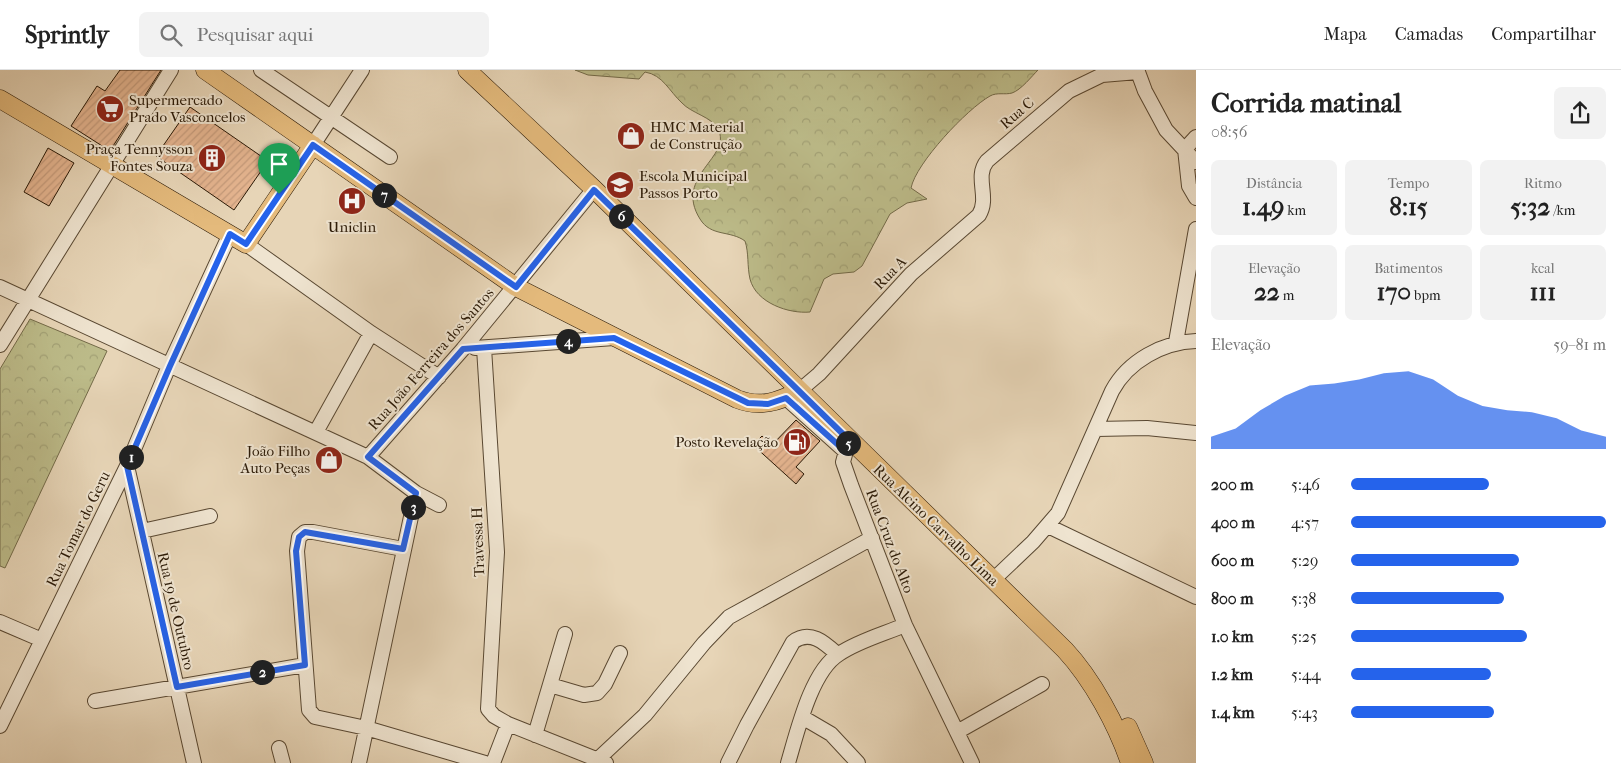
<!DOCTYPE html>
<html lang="pt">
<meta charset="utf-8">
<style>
body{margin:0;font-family:"IM FELL French Canon",serif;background:#f2f2f2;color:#222;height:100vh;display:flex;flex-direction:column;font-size:19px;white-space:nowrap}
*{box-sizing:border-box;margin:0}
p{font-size:16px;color:#767676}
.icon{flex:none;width:28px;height:28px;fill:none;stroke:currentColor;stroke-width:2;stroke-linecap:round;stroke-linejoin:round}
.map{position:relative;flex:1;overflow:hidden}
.drawer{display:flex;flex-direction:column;background:#fff;width:425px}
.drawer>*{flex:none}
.pin{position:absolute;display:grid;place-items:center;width:42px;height:42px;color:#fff;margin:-51px -21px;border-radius:50% 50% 50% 0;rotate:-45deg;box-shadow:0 0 5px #0007}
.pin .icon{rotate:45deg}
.km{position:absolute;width:25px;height:25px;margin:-12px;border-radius:50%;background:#222;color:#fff;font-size:14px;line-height:25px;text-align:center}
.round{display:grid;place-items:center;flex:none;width:52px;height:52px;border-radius:8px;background:#f2f2f2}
.overview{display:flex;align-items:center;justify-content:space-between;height:85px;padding:0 15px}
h1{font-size:28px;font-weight:700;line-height:38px}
.stats{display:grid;grid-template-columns:repeat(3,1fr);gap:8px;height:85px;padding:5px 15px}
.stats div{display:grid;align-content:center;border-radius:8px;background:#f2f2f2;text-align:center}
.stats b{font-size:25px;font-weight:700}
.stats small{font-size:14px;font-weight:400}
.stats p{font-size:14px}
.chart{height:140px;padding:10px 15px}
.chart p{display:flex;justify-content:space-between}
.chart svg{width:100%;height:90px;margin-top:5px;fill:#2563eb;opacity:.7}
ul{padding:0 15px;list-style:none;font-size:16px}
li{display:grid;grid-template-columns:80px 60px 1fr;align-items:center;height:38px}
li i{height:12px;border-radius:6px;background:#2563eb}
header{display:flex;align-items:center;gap:30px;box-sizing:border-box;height:70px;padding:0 25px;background:#fff;border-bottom:1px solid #e0e0e0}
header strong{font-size:24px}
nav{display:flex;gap:28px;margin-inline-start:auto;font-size:18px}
.search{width:350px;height:45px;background:#f2f2f2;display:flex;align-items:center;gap:12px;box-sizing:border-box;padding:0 18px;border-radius:8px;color:#767676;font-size:19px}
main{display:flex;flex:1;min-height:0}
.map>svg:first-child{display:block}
</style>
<header>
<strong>Sprintly</strong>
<div class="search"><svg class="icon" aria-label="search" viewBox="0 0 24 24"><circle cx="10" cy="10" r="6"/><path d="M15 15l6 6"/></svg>Pesquisar aqui</div>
<nav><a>Mapa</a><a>Camadas</a><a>Compartilhar</a></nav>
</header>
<main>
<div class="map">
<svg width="1196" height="693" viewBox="0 0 1196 693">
<defs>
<pattern id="forest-crowns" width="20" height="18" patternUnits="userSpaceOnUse" patternTransform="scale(1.25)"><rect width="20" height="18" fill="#bcbb89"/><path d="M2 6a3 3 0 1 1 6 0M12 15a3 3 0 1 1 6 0" fill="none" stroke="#a2a075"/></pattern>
<pattern id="building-hatch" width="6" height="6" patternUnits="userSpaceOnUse" patternTransform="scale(1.25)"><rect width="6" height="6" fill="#e4b48f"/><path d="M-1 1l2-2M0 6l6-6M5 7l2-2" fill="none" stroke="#c49a7a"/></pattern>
</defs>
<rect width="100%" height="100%" fill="#e7d5b7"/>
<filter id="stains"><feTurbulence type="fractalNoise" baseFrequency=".004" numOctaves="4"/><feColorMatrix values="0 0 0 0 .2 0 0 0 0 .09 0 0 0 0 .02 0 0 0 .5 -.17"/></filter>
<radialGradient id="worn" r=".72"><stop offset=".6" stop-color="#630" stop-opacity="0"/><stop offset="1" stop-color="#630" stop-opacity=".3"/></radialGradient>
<path fill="url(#forest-crowns)" stroke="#736a48" d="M575,0H1038C1032,6 1021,20 1012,23C1005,25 997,22 990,26C967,39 916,93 911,118L927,129L907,133L890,144L862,196L854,202L833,204L824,209L810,242C789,244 756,233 750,209C747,196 749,183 745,171C730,160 711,167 700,149C673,106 733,87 718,59C712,47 691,43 682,33C669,21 663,5 645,2L639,9L588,5Z
M30,249L107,281L5,498L0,496V299Z"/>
<path fill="url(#building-hatch)" stroke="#2a1906" d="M120,0H161L110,81L71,56L97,16L105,21Z
M190,37L268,91L234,140L156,86Z
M48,78L74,93L49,136L24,122Z
M796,350L820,371L796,397L804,404L796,414L753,375L762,366L772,375Z"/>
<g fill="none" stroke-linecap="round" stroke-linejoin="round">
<defs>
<path id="minor" d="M261,0L390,87
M1138,2L1145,21L1166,60L1196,92
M1196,67L1185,79L1189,116L1196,128
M313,75L362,0
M246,174L371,263L439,307
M0,217L368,387L416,423L439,435
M1176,272L1196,159
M0,275L171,0
M475,278L614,268
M484,278L497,482L488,639L494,646L508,654L606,693
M799,321L819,304L911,204L979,145C990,127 974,107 987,91L1069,21L1102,5L1138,2
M786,328L845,381
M1096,359L1147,358L1196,363
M316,362L371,263
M849,370L843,392L851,415L905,555L972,693
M368,387L463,279L594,119
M127,396L194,693
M1048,456L1196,527
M142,461L210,446
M403,479L313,462H305L299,467L297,481L309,640L315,647L366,658L485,693
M993,510L1033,472L1058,443L1112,321C1128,291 1163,272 1196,271
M0,552L42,570
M550,615L584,625L597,623L605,614L620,583
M95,631L305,595
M802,647L831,664L858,693
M0,656L127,396L169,296L230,164
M957,662L1042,614
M535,665L565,564
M279,678L283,693
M598,689L645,645L704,573L729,547L872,468
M359,693L416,423
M493,693L508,654
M728,693L747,655L793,572C810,559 825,573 837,584
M788,693C797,663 811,601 839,584C858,571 884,564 905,555"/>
<path id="major" d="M205,0L516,217L737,329C760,338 778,332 799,321
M467,0L594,119L1065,580C1092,609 1117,655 1130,693
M0,29L246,174L313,75
M1128,657L1144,693"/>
</defs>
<use href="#minor" stroke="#594832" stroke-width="16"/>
<use href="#major" stroke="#2a1906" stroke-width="19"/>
<use href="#minor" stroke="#efe4d0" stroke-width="14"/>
<use href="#major" stroke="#e4ba7c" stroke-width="18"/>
</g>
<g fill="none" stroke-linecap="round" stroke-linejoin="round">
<defs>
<path id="route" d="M313,75L516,217L594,120L849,370L845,381L786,328L768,334L748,333L614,268L463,279L368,387L416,423L403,479L305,462L299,467L296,481L305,595L177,617L127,396L170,296L230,164L246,174Z"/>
</defs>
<use href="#route" stroke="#fff" stroke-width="10"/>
<use href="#route" stroke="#2563eb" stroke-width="6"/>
</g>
<defs>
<symbol id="supermarket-disc" viewBox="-11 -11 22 22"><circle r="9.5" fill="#8f2418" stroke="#efe4d0"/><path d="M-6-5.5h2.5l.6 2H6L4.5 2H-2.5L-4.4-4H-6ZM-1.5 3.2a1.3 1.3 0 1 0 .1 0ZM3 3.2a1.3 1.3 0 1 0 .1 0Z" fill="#fff"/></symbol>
<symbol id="shop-disc" viewBox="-11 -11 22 22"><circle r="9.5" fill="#8f2418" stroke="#efe4d0"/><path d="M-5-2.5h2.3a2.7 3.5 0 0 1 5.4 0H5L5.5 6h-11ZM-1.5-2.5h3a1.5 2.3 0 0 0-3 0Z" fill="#fff"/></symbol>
<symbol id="building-disc" viewBox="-11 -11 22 22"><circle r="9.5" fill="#8f2418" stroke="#efe4d0"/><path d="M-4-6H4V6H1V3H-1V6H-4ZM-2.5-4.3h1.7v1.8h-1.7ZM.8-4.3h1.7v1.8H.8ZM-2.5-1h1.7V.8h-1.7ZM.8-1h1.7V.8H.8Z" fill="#fff"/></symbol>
<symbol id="school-disc" viewBox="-11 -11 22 22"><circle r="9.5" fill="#8f2418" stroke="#efe4d0"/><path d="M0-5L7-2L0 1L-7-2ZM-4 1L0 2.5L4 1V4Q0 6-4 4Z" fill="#fff"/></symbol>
<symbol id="hospital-disc" viewBox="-11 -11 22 22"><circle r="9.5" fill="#8f2418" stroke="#efe4d0"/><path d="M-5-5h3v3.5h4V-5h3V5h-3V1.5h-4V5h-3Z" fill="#fff"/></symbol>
<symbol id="fuel-disc" viewBox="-11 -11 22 22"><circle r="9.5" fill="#8f2418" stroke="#efe4d0"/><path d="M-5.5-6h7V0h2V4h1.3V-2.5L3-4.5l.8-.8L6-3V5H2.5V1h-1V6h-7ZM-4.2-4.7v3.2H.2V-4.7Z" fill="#fff"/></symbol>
</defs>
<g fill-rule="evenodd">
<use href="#supermarket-disc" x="94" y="23" width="32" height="32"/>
<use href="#shop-disc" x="615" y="50" width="32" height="32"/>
<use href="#building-disc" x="196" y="72" width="32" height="32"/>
<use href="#school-disc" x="604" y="99" width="32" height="32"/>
<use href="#hospital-disc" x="336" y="115" width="32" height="32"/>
<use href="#fuel-disc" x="781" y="356" width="32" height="32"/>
<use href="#shop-disc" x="313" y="374" width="32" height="32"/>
</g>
<g text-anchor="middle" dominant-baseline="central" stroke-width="4" stroke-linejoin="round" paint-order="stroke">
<g font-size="15" fill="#2a1906" stroke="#efe4d0" text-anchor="start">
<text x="129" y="30">Supermercado<tspan x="129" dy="17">Prado Vasconcelos</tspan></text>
<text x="650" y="57">HMC Material<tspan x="650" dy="17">de Construção</tspan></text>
<text x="193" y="79" text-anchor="end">Praça Tennysson<tspan x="193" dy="17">Fontes Souza</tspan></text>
<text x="639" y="106">Escola Municipal<tspan x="639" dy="17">Passos Porto</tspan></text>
<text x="352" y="157" text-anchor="middle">Uniclin</text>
<text x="778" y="372" text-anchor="end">Posto Revelação</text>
<text x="310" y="381" text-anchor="end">João Filho<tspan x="310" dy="17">Auto Peças</tspan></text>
</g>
<g font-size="15" fill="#2a1906" stroke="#efe4d0">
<text transform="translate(1017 43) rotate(-41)">Rua C</text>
<text transform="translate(890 203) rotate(-46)">Rua A</text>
<text transform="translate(431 289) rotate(-49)">Rua João Ferreira dos Santos</text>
<text transform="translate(936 455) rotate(44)">Rua Alcino Carvalho Lima</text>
<text transform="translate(78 459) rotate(-64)">Rua Tomar do Geru</text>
<text transform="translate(890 471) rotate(69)">Rua Cruz do Alto</text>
<text transform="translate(478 472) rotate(-92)">Travessa H</text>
<text transform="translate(176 541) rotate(77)">Rua 19 de Outubro</text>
</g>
</g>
<rect width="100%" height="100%" filter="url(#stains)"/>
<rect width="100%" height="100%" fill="url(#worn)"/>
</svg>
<div class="pin" style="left:279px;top:124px;background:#1e9e55"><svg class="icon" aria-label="arrive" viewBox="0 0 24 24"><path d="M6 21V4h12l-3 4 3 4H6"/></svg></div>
<b class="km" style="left:131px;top:387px">1</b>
<b class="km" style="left:262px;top:602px">2</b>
<b class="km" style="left:413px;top:437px">3</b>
<b class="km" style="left:568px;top:271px">4</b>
<b class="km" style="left:848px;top:373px">5</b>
<b class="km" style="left:621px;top:146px">6</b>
<b class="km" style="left:384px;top:125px">7</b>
</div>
<section class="drawer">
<div class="overview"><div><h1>Corrida matinal</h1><p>08:56</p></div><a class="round"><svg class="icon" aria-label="share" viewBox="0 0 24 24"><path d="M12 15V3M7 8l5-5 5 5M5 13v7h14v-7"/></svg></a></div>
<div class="stats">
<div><p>Distância</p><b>1.49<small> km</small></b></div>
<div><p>Tempo</p><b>8:15</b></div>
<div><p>Ritmo</p><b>5:32<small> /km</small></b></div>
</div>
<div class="stats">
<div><p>Elevação</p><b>22<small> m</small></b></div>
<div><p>Batimentos</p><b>170<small> bpm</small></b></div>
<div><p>kcal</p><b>111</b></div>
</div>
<div class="chart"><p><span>Elevação</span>59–81 m</p>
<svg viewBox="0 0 160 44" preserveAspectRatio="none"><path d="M0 44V38L10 34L20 25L30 18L40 13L50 12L60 10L70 7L80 6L90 10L100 18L110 23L120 25L130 26L140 29L150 35L160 38V44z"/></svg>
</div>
<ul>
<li><b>200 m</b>5:46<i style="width:54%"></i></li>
<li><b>400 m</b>4:57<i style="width:100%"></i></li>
<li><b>600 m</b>5:29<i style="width:66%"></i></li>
<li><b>800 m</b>5:38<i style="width:60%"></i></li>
<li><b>1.0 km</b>5:25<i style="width:69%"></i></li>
<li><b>1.2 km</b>5:44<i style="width:55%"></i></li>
<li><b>1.4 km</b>5:43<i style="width:56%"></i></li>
</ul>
</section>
</main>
